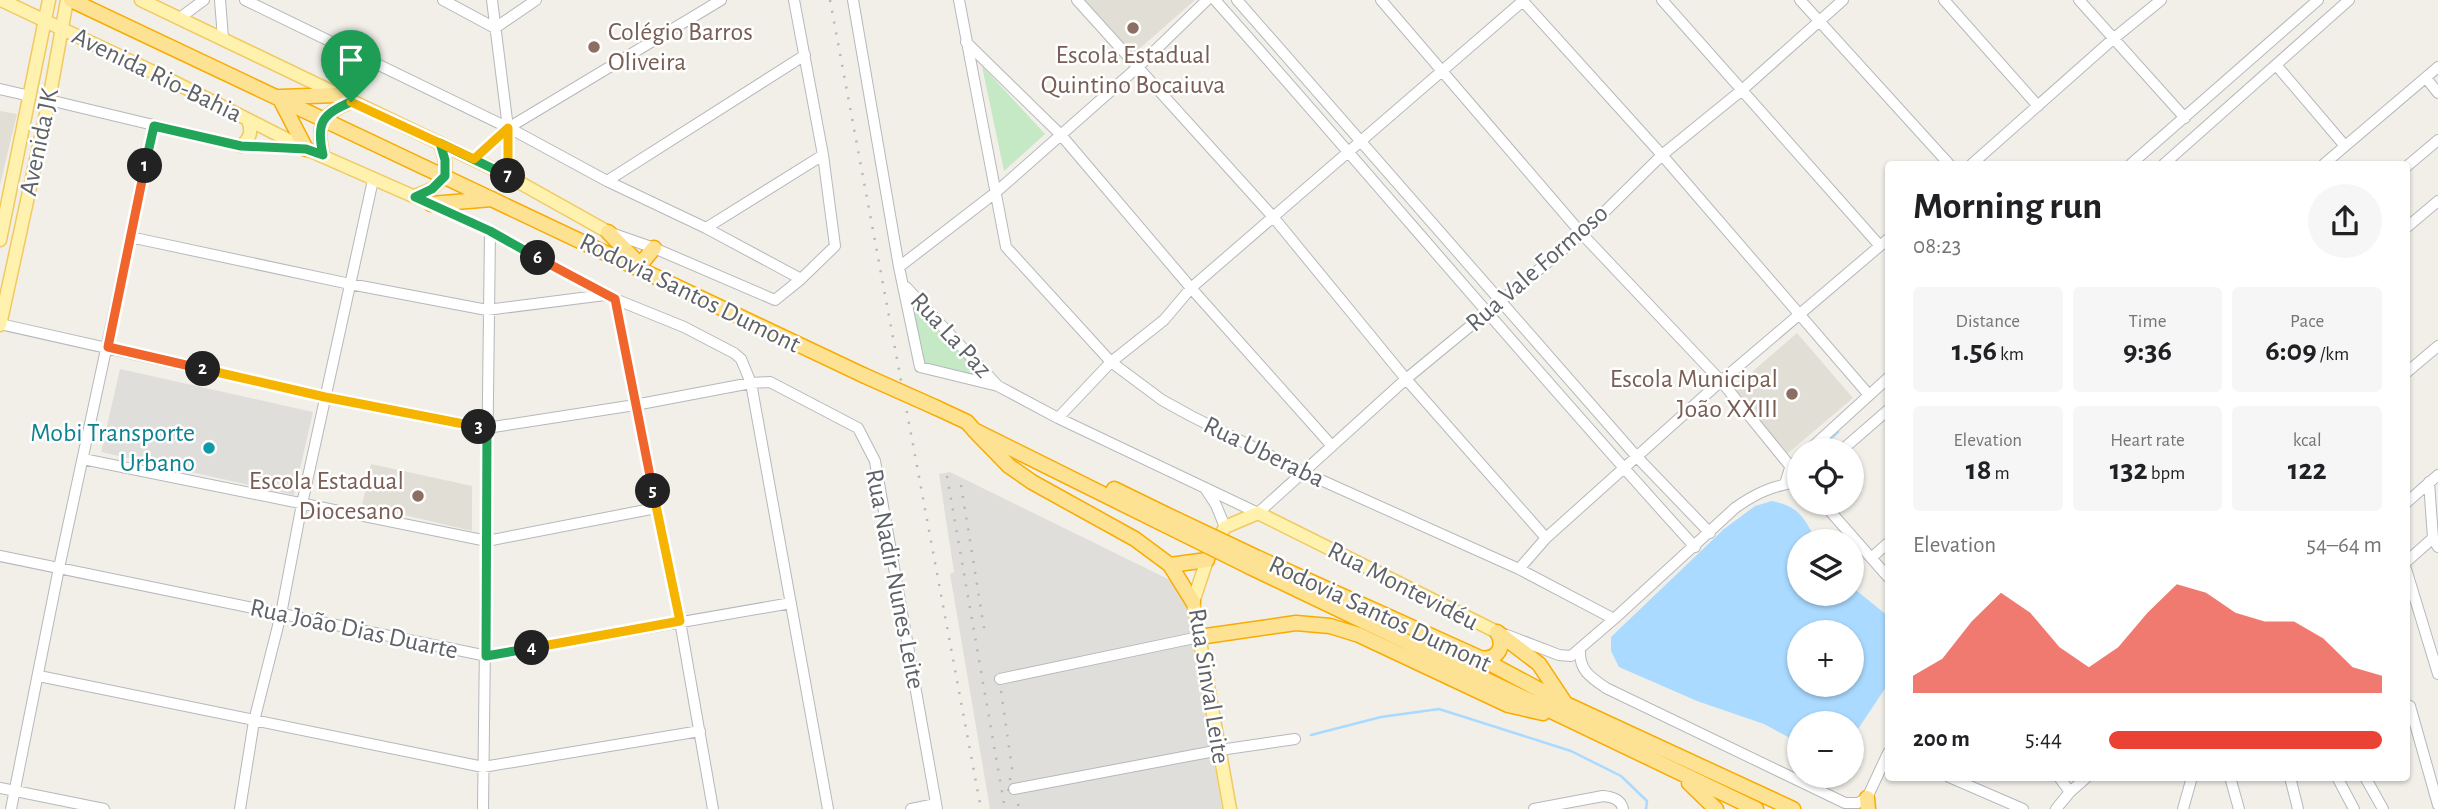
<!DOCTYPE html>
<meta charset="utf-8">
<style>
body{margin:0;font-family:"Alegreya Sans",sans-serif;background:#f6f6f6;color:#202124;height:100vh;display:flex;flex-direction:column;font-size:26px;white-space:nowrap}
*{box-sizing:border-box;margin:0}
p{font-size:23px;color:#757577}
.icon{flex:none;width:38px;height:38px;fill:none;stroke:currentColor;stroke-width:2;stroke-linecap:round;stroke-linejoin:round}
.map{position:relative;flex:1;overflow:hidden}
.drawer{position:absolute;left:1885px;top:161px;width:525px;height:620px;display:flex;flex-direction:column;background:#fff;border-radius:7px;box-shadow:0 2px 5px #0004}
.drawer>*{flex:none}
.fabs{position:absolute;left:1787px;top:438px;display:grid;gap:14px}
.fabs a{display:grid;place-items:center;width:77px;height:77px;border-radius:50%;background:#fff;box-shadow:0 2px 5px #0004;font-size:35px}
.pin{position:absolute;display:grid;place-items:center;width:60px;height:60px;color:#fff;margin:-72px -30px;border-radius:50% 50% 50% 0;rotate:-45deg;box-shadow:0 0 7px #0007}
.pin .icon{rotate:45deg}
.km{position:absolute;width:35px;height:35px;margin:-18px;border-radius:50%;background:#222;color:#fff;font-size:19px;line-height:35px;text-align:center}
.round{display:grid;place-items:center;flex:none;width:74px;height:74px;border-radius:37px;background:#f6f6f6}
.overview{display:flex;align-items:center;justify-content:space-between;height:119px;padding:0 28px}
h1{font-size:38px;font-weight:600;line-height:52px}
.figures{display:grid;grid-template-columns:repeat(3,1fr);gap:10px;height:119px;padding:7px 28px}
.figures div{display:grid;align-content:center;border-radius:7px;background:#f6f6f6;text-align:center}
.figures b{font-size:30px;font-weight:600}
.figures small{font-size:19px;font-weight:400}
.figures p{font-size:19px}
.chart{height:196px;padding:14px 28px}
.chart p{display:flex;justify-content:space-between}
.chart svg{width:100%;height:126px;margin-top:7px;fill:#ea4335;opacity:.7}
ul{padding:0 28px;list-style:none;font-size:23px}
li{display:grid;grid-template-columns:112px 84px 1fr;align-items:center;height:52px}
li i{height:18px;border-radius:9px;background:#ea4335}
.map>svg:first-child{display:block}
</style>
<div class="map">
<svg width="2438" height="809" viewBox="0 0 2438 809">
<rect width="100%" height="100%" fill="#f1efe8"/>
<path fill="#e0deda" d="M120,369L313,412L294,495L101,452Z
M950,472L1174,582L1188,603L1222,809H990L950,574L954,572L939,474Z"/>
<path fill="#e1ded6" d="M1077,0H1195L1131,56Z
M0,111L17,114L0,185Z
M1797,333L1853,398L1787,454L1731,390Z
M371,464L472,486V531L362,505Z"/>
<path fill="#c5e8c5" d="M982,66L1045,134L1004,171Z
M910,296L953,345L988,381L924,366Z"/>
<path fill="#aadaff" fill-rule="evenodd" d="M1772,501C1800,507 1803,517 1817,541H1799V593H1852V587L1888,616V684L1852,738V723H1799V743L1764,724L1697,701L1619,667L1611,651V637L1724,529L1755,506ZM1799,632H1852V684H1799Z"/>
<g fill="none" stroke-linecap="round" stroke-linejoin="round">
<path stroke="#aadaff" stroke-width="2.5" d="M1818,450L1838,432
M1311,735L1381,717L1439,709L1571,751L1621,776L1647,801L1646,809"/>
<defs>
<path id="minor" d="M220,0L223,38
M245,0L513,130L607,181L706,228L801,279
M443,0L495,28L536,0
M492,0L508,128V176
M853,0L899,267L920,367L998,386L1058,418L1258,513L1406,379L1582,234L1662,155L1742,90L1843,0
M959,0L1006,247L1111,362L1162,400L1191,416L1303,472L1519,569L1614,619
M1077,0L1274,218L1406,379L1546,538
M1215,0C1376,181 1531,367 1695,547
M1237,0L1637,457L1710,533
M1381,0L1582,234L1721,381L1799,477
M1522,0L1662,155L1869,395
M1662,0L1880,246
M1800,0L1949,164
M1944,0L2038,106
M2079,0L2185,118
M181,17L204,0
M966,42L1061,135L1191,288L1332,446
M2277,66L2345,146
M2426,78L2438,93
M0,89L30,96
M49,100L241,146L302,148
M474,159L508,128L721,0
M1972,164L2113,39L2161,0
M2131,164L2318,0
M2164,164L2349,0
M2324,164L2438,67
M2406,167L2438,140
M607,181L805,55
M433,205L490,231L605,295L684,327L734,353L741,359L751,383L828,809
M706,228L823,155
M2406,228L2438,201
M611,233L654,248L775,300L801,279L835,246L823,155L794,0
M130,237L350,284L487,310L605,295
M899,267L995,193L1139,66L1207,0
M906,287L998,386
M615,299L680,621L713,809
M0,324L325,397L487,428L635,405L751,383L770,382L858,428L875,461L937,809
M2406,373L2438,346
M1058,418L1111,362L1164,320L1191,288L1524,0
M1809,450L1888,378
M1842,450L1888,410
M83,459L487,541L656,508
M2429,482L2433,538L2438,547
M1785,484L1790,468L1799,459
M1205,488L1216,505L1225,527
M1822,502L1888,577
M2406,503L2438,475
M0,556L487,656L791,603
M1871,558L1888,543
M2406,562L2433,538
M1519,569L1546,538L1721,381L1888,239
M2406,569L2438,674
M1507,635L1559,655L1571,656L1614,619L1735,508C1756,493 1774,485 1799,482
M1580,650C1579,670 1590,677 1606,688L1845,803H1858L1867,798L1888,753
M39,676L483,767L700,731
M1000,679L1199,637
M2410,706L2438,805
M1949,777L2023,809
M2059,777L2070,792
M2230,777L2239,809
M2290,777L2298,809
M2337,777L2354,809
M2365,777L2383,809
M0,788L104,809
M1014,789L1220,750L1295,739
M11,809L59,568L154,126
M240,809L254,721L281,614L302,504L373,180
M483,809L490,231
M911,809L936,804
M1534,809L1603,796C1612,797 1621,799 1623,809
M2056,809L2070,792L2087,777
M2183,809L2192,777"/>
<path id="major" d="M1,0L170,80L306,149L431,204
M141,0L508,176L608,232
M241,146C251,138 252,131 248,120
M323,155C316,124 321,114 351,102
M415,196L432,189L445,176V160L440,143
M0,240L49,0
M0,325L49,100L67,0
M1230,809L1193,602L1207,560L1225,527L1258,513L1497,632"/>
<path id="highway" d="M71,0L863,375
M279,97L306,149
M281,97L336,95
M431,204L492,199
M608,232L641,266
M640,265L654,248
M937,408L967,422L974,430L1159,522
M974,430L1009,466L1032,482L1135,539L1170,565L1193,602
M1114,489L1163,513
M1256,557L1480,658L1566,704L1793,809
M1170,565L1207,560
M1250,567L1756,809
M1497,632L1539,664L1565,703
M1199,637L1296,623L1330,626L1359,635L1508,705L1543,713
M1480,658C1497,661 1506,647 1497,632
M1689,783L1716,809
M1867,798L1868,809"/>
</defs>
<use href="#minor" stroke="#b5b8bc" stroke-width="12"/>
<use href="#major" stroke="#f2c960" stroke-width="15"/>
<use href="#highway" stroke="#f9ab00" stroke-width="17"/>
<use href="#minor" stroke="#fff" stroke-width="10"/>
<use href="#major" stroke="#fff2af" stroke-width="12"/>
<use href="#highway" stroke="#fde293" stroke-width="14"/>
<path stroke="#b6b7b8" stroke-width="2.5" stroke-dasharray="2 9" stroke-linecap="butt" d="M830,0L981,809
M947,476L1005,809
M961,485L985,634
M1001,691L1012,768L1007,798
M1018,804L1019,809"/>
<defs>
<path id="highway-bridge" d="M863,375L937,408
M1163,513L1256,557
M1159,522L1250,567"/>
</defs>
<use href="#highway-bridge" stroke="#f9ab00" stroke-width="17" stroke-linecap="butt"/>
<use href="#highway-bridge" stroke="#fde293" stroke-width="14"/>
</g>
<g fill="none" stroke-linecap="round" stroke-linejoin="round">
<defs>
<path id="split-1" d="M145,166L154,126L241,146L306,149L323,155C316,124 321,114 351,102"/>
<path id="split-2" d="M145,166L108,347L203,369"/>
<path id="split-3" d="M203,369L325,397L479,427"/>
<path id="split-4" d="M479,427L487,428L486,656L532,648"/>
<path id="split-5" d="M532,648L680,621L653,491"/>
<path id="split-6" d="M538,258L615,299L653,491"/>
<path id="split-7" d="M508,176L440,143L445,160V176L432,189L415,197L490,231L538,258"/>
<path id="split-8" d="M351,102L474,159L508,128V176"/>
</defs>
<use href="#split-1" stroke="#fff" stroke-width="14"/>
<use href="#split-2" stroke="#fff" stroke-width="14"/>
<use href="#split-3" stroke="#fff" stroke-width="14"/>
<use href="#split-4" stroke="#fff" stroke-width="14"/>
<use href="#split-5" stroke="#fff" stroke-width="14"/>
<use href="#split-6" stroke="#fff" stroke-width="14"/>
<use href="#split-7" stroke="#fff" stroke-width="14"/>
<use href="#split-8" stroke="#fff" stroke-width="14"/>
<use href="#split-1" stroke="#22a559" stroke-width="9"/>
<use href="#split-2" stroke="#f0652b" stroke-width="9"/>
<use href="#split-3" stroke="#f5b400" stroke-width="9"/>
<use href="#split-4" stroke="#22a559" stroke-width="9"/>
<use href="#split-5" stroke="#f5b400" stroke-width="9"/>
<use href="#split-6" stroke="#f0652b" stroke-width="9"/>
<use href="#split-7" stroke="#22a559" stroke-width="9"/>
<use href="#split-8" stroke="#f5b400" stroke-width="9"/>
</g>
<g fill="#8d6e63" stroke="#fff" stroke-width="2.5">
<circle cx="1133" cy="28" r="7"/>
<circle cx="594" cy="47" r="7"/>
<circle cx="1792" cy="394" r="7"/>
<circle cx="418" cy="496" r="7"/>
</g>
<circle fill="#0f9aa8" stroke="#fff" stroke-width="2.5" cx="209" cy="448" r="7"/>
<g text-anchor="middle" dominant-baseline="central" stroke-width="5" stroke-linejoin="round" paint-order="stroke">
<g font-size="26" fill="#785e54" stroke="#fff" text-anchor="end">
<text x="608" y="32" text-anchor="start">Colégio Barros<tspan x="608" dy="30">Oliveira</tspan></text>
<text x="1133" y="55" text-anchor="middle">Escola Estadual<tspan x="1133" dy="30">Quintino Bocaiuva</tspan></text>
<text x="1778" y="379">Escola Municipal<tspan x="1778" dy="30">João XXIII</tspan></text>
<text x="404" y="481">Escola Estadual<tspan x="404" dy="30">Diocesano</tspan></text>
</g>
<g font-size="26" fill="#5f6368" stroke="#fff">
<text transform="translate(157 75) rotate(26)">Avenida Rio-Bahia</text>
<text transform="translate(39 142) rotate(-78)">Avenida JK</text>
<text transform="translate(1537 268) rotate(-41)">Rua Vale Formoso</text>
<text transform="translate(690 293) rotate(26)">Rodovia Santos Dumont</text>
<text transform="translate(951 335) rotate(47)">Rua La Paz</text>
<text transform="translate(1264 452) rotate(26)">Rua Uberaba</text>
<text transform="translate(895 579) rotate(79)">Rua Nadir Nunes Leite</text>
<text transform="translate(1403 586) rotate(27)">Rua Montevidéu</text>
<text transform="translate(1380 614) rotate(25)">Rodovia Santos Dumont</text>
<text transform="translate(354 629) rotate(12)">Rua João Dias Duarte</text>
<text transform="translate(1209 686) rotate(81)">Rua Sinval Leite</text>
</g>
<g font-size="26" fill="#0d838f" stroke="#fff" text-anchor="end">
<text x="195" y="433">Mobi Transporte<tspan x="195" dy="30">Urbano</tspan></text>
</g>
</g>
</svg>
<div class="fabs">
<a><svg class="icon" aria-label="locate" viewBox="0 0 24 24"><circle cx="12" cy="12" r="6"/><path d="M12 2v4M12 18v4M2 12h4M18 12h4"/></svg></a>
<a><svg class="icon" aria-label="layers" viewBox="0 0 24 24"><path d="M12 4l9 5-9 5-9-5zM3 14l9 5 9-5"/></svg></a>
<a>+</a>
<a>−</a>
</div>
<div class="pin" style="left:351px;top:102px;background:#1e9e55"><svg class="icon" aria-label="arrive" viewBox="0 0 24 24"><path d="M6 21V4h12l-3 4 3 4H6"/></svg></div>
<b class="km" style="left:145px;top:166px">1</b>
<b class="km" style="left:203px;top:369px">2</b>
<b class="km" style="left:479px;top:427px">3</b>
<b class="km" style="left:532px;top:648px">4</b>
<b class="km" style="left:653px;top:491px">5</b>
<b class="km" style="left:538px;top:258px">6</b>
<b class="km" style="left:508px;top:176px">7</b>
<section class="drawer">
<div class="overview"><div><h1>Morning run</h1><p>08:23</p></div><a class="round"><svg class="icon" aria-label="share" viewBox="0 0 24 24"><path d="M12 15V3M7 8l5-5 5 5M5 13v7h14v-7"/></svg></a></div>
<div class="figures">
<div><p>Distance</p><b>1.56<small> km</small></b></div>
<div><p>Time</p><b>9:36</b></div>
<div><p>Pace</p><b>6:09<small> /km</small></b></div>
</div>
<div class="figures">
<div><p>Elevation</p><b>18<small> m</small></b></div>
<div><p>Heart rate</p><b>132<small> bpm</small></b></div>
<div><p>kcal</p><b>122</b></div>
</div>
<div class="chart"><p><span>Elevation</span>54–64 m</p>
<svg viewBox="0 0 160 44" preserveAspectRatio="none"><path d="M0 44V38L10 32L20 19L30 9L40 16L50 28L60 35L70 28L80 16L90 6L100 9L110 16L120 19L130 19L140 25L150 35L160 38V44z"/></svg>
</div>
<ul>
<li><b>200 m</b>5:44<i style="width:100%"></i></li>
</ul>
</section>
</div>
